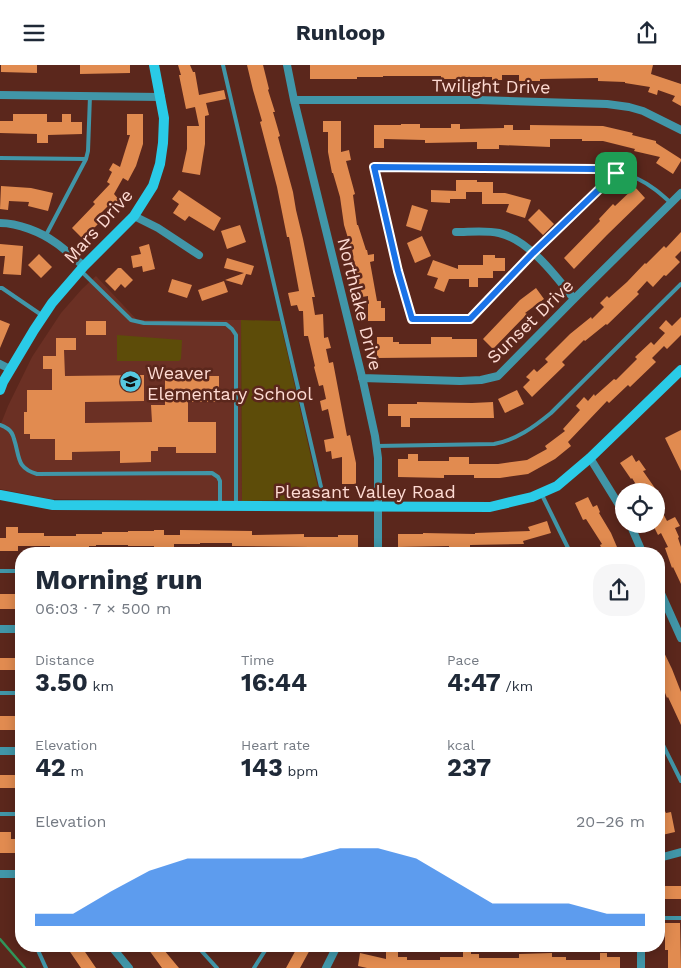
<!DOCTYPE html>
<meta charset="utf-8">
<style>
body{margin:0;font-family:"Work Sans",sans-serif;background:#f6f6f7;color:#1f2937;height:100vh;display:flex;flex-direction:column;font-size:19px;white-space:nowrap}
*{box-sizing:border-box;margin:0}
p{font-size:16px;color:#747a83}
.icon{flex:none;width:28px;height:28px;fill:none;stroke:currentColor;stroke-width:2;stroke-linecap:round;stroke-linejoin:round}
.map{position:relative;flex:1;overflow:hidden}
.panel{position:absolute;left:15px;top:482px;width:650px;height:405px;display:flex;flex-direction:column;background:#fff;border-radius:20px;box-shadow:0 2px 12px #0003}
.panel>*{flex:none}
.controls{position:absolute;left:615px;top:418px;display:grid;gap:10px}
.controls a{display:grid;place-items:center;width:50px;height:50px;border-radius:50%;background:#fff;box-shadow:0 2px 12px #0003;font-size:25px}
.pin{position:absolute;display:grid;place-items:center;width:42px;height:42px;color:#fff;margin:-21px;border-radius:10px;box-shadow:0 2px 8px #0006}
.round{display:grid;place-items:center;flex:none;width:52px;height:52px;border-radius:20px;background:#f6f6f7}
.summary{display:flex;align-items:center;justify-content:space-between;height:85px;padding:0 20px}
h1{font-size:28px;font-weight:700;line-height:38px}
.figures{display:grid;grid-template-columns:repeat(3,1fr);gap:8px;height:85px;padding:5px 20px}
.figures div{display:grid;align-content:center}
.figures b{font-size:25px;font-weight:700}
.figures small{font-size:14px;font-weight:400}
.figures p{font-size:14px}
.chart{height:140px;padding:10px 20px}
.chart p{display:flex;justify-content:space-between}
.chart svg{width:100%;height:90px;margin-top:5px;fill:#1a73e8;opacity:.7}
header{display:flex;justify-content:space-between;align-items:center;height:65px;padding:0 20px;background:#fff;font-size:22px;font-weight:700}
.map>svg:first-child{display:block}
</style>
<header><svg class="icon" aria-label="menu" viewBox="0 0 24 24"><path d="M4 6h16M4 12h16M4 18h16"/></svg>Runloop<svg class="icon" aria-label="share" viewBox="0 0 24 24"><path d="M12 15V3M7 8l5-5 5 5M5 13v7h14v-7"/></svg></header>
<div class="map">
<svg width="681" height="903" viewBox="0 0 681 903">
<rect width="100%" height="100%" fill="#5b271c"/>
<path fill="#6b3024" d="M96,211L137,255H241L242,436L50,434L0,424V361L8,341L32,292L61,248L82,224Z"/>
<path fill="#5d4c09" d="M241,255L280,256L319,427V432L315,435L242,436Z
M117,270L182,275L181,294L179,296H117Z"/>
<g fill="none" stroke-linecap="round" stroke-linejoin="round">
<path stroke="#31955a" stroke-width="2.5" d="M0,874L25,903"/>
</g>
<path fill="#e18b50" d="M1,0H37V8L1,7Z
M80,0H130V8L80,9Z
M178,0H190L193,7H195L199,30L224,25L226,34L206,38L209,50L205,51V79L200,110L182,107L187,84V61H199L195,42L186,44L179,10H181Z
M247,0H263L269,24L268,25L275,47H273L280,71L278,72L293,127L296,145L303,174L313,223L315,232H312L315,250L323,249L324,273L328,272L331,283L326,284L329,298L333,297L347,371L350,370L356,398V419H342V392L332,394L331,386L326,387L324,375L334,373L328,344L322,346L320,336L326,334L323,320L319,321L314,302L315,301L308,271H304L303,246H299L297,240L291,241L288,228L299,226L289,172H287L277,122L260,57L262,56L253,25Z
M310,0H653L651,9L681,19V41L672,36L675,31L658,25L657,30L648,27L650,22L625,18V17L598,16V13L540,14V16H519V10H502V15H492V12H461V14H441V11H383V12H357V14H310Z
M13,49H47V57H62V49H71V57H82V69L48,70V78H37V69L0,68V56H13Z
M127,49H143V79L136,101L128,116L123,113L114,129L120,136L114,141L111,138L94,155L98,159L83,174L72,163L95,139L93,137L110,119L107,117L112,107L109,105L113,98L120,102L130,70H127Z
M323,56H341V87L349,85L351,95L346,96L355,129L353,130L357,160H358L366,185H367L368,190L374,189V196L370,197L377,236H381V243H385V256H368V231L362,232L360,220L354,221L353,214L356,213L352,183H351L344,160L340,132L333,108H332L328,87V67H323Z
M401,59H420V63H451V59H460V64L504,63V60H513V65H530V60L603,61L633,68L632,70L656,76V78L681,94V96L673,109L656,98L660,92L634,86L635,84L603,76H582V74H550V82L499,80V84H477V77L425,78V75L384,74V83H374V60H401Z
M456,115H477V117H493V128H505L531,135L525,153L506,147L509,139H482V127H466V134H450V138L431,137V125L456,126Z
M1,121L31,123L53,128L48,146L28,141L29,137L9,136L8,145L0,144Z
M635,122L645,133L607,170L574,204L564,193L600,156L599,154L613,139L615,141Z
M179,125L221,153L214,166L189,151L185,156L173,148L179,139L172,134Z
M412,140L428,145L421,166L406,161Z
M539,144L554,159L543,170L528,155Z
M240,160L246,177L227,184L221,166Z
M681,167V186L675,192L680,197L666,211L664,210L653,222L647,216L637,227L639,229L607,260L606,259L585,276L584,275L562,297L565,300L532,332L523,322L530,315L526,312L534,304L537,307L548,297L545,294L570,269L591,252L592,254L604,242L600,238L607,231L609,233L627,217L645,198L646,199L664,181L666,183Z
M422,171L431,191L415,198L407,178Z
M0,179L23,181L21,210L3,209L5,191H0Z
M149,179L155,204L143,207L142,201L133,203L131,191L141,189L139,182Z
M39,189L52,202L41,213L28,200Z
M483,190H495V193H505V206H493V213H478V222H469V214H449L444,227L434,223L438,213L427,210L433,195L458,204V200H483Z
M227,193L254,201L251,210L246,209L242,220L225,215L244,208L224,203Z
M118,203H121L133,215L125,223L121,219L115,226L105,216Z
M172,214L192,220L187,233L168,227Z
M224,216L228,227L202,236L198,225Z
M536,223L544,234L525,248L527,249L493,284L483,274L520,235Z
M681,252V270L667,284L664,281L652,293L656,297L630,322L628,320L609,338L607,336L568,377L571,381L555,394L528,409L500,413H474V410H444V413L398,412V394H408V389H418V396H449V392H469V399H498L527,395L547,384L545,381L565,366L563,364L580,345L576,341L584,332L588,336L594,329L595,331L614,314L616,315L637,294L635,292L651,277L654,280L665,268L659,263L666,255L672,261Z
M0,255L10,259L0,283Z
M86,256H106V270H86Z
M377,272H393V277H399V279H431V272H452V274H477V292L377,293Z
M56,273H76V285H64L65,311L144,310V336L85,337V358L152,357L151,340H165V311H219V337H188V357H216V388H176V382H158V386H151V397L120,398V386L72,387V395H55V374H30V369H24V347H27V325H52V304H43V291H56Z
M517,325L524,339L505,348L498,334Z
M417,337L472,338L493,337L494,353H410V362H401V351H388V339H417Z
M681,365V406L665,373Z
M632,390L636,397L639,395L646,405L643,406L657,426H640L632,413L631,414L620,398Z
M588,432L593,442L597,440L600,447L599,448L611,468L620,489H604L600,480L602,479L586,454L583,455L575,438Z
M656,435L667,456L675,452L680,461L675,463L679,472L678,473L681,482V519L673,502L672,503L665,483L668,482L661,468L658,470L654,462L656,461Z
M547,456L551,468L523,476L524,479L470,480V482H449V481L398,482V469H423V468L475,469V468L530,466L528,462Z
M6,462H18V468H44V471H76V469H102V467H128V466H154V465H164V470H180V465L252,466V470L304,469V472H338V470H358V482H331V485H310V482L232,481V478H200V479H174V483H154V481H128V480H96V481H89V488H76V484H50V481H18V486H0V473H6Z
M0,529H18V544H0Z
M659,577L672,604L681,627V660L668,632L667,633L660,615L662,614L659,607Z
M0,593H16V605H0Z
M0,651H17V665H0Z
M0,710H16V723H0Z
M659,734L666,748L671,747L675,767L662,770L659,755Z
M0,767H11V774H16V788H0Z
M661,821H681V834H661Z
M665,858H680L681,903H668V885H665Z
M66,881H81L96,903H81Z
M146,881H170L164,885L179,903H162Z
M298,881H312L300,903H286Z
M386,885H398V892H407V895H440V892H463V885H471V889H479V893H519V889L552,888V892H566V895H600V888H607V892H620V903H367L358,901L360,888L386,894Z"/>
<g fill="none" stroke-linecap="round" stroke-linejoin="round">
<path stroke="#4196a8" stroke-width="4" d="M223,0L325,439
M0,93L86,94
M616,108L533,188L470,254H412L398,206L374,101L596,104C609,107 626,108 638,114C651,120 661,129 671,138
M45,172L86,94L88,86L90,31
M80,205L131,255L144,258L226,259L232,264L236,270V439
M0,223H2L43,251
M0,360C3,361 5,362 8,364C11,366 13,370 14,374C20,392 16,403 37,409L212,408L218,412L220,416V439
M376,381L494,379C516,375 534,362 551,348L681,219
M541,428L571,489
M0,506H21
M0,628H21
M659,672L681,716
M0,749H21
M659,853H681
M36,881L46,903
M197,881L217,903
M254,903L268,881"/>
<path stroke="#4196a8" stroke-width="8" d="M287,0L294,35L363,316L375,371L378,393V489
M0,30L161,32
M294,35H478L607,39L629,42L643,46L681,65
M134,151L158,163L199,190
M0,158C18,158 41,167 56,178C66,185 75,194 84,201
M456,167C469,167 486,165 499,168C529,175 556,211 574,234
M0,299L10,304
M362,313L460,316L481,315L498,311L574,234L681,128
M590,393L624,448
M630,459L643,489
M659,524L681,573
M0,564H21
M0,686H21
M659,793L681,787
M0,809H21
M111,881L129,903
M326,903L337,881
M641,903V881"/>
<path stroke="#2acbe7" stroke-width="10" d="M0,325L3,317L34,265L52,238L84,201L134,151L153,121L160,99L163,78L164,53L154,0
M0,430L53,440L490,442L532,432L557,421L590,393L681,305"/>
</g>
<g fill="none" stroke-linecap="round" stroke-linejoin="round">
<defs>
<path id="route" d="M374,102L596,104L616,108L533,188L470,254H412L398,206Z"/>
</defs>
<use href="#route" stroke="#fff" stroke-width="10"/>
<use href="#route" stroke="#1a73e8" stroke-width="6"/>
</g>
<defs>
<symbol id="school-disc" viewBox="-11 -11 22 22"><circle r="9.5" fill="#56c9e1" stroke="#5b271c"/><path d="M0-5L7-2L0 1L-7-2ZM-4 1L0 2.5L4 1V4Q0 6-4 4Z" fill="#111"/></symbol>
</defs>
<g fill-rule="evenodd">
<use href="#school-disc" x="118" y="304" width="25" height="25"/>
</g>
<g text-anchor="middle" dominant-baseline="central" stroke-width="5" stroke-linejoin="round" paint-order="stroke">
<g font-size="18" fill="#fedbd3" stroke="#5b271c">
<text transform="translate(491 21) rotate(1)">Twilight Drive</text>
<text transform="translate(98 161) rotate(-48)">Mars Drive</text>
<text transform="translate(360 239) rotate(76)">Northlake Drive</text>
<text transform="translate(530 256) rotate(-44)">Sunset Drive</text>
<text x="365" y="426">Pleasant Valley Road</text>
</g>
<g font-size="18" fill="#fedbd3" stroke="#5b271c" text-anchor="start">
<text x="147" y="307">Weaver<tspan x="147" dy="21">Elementary School</tspan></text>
</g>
</g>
</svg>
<div class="controls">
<a><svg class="icon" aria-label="locate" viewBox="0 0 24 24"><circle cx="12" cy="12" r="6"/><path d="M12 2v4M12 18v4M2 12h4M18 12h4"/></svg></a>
</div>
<div class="pin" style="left:616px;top:108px;background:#1e9e55"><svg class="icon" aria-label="arrive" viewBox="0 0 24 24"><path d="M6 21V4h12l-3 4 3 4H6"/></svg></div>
<section class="panel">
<div class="summary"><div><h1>Morning run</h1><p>06:03 · 7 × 500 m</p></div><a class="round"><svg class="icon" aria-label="share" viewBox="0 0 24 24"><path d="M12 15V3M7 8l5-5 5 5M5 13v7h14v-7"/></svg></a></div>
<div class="figures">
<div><p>Distance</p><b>3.50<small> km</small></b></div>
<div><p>Time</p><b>16:44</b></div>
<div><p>Pace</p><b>4:47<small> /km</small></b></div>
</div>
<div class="figures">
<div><p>Elevation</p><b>42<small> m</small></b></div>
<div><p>Heart rate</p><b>143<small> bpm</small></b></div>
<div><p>kcal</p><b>237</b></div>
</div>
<div class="chart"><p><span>Elevation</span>20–26 m</p>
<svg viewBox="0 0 160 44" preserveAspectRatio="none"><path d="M0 44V38L10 38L20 27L30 17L40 11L50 11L60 11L70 11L80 6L90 6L100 11L110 22L120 33L130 33L140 33L150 38L160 38V44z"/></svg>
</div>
</section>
</div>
